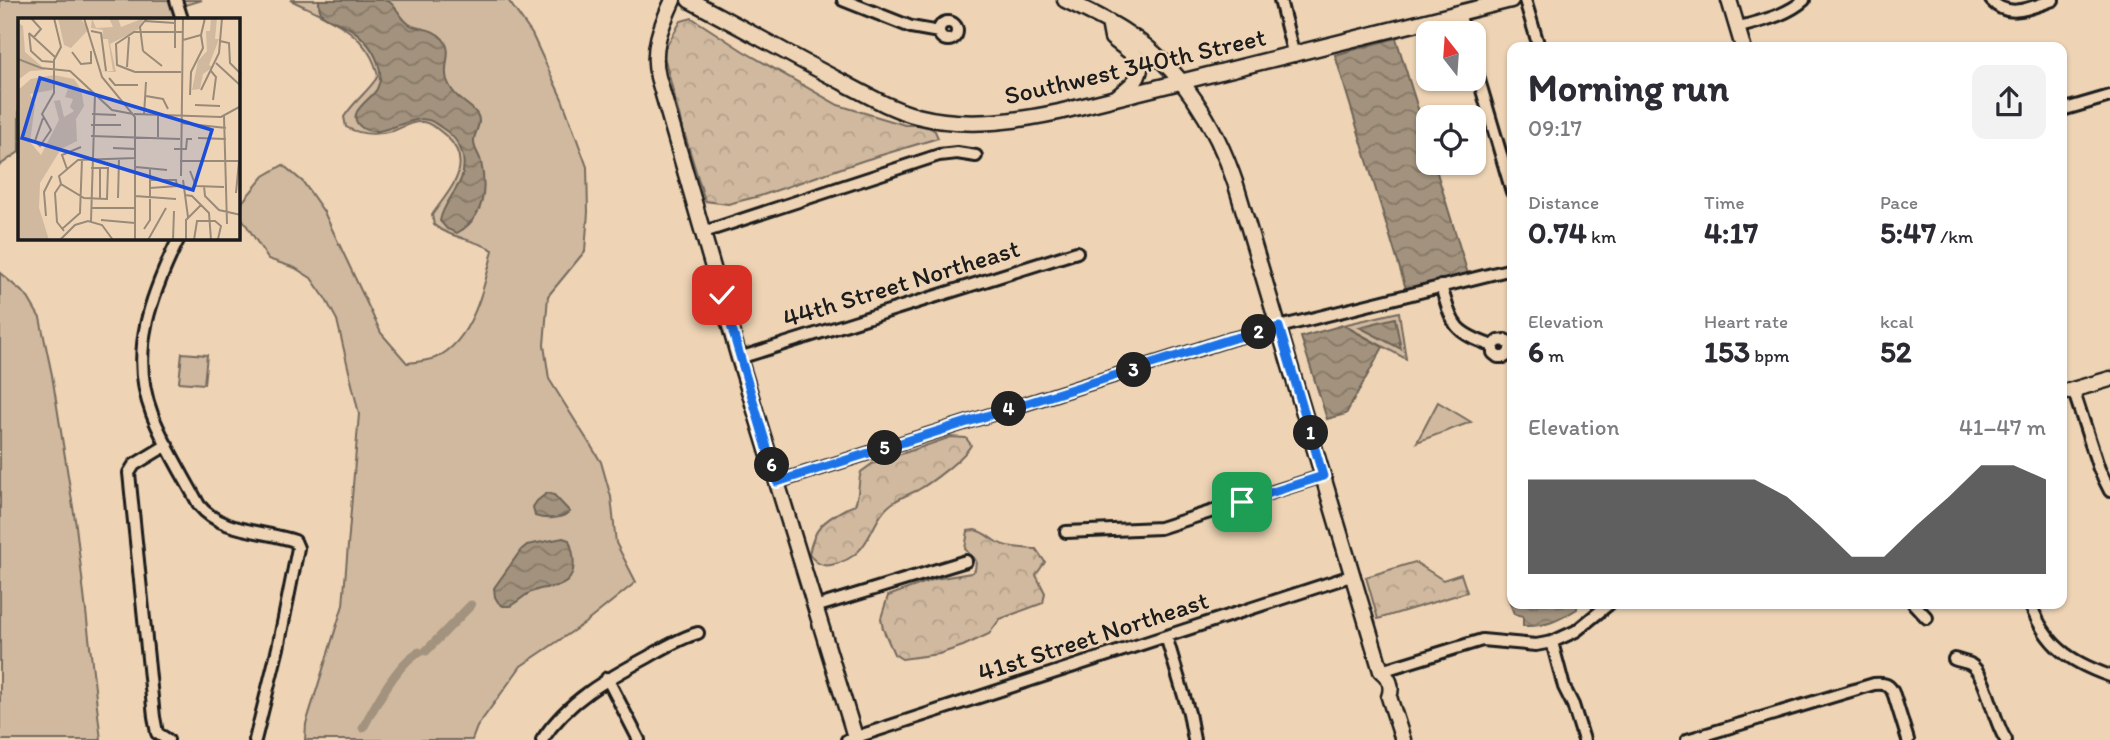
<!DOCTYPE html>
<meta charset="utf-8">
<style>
body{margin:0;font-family:Itim,sans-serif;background:#f2f2f3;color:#2b2b33;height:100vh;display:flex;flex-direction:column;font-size:26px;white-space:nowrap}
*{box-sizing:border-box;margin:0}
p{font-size:23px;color:#7c7c81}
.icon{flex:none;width:38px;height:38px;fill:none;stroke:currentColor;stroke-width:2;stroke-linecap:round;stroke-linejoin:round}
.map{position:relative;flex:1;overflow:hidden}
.panel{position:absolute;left:1507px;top:42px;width:560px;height:567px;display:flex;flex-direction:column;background:#fff;border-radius:14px;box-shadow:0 2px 5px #0004}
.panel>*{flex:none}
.needle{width:46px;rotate:343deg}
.controls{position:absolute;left:1416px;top:21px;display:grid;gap:14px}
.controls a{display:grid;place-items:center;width:70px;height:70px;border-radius:14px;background:#fff;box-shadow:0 2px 5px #0004;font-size:35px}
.pin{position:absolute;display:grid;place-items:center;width:60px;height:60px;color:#fff;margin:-30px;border-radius:14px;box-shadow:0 4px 10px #0006}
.km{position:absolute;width:35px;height:35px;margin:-18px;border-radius:50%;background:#222;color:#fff;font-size:19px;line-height:35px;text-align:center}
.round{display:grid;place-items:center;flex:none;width:74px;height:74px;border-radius:14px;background:#f2f2f3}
.head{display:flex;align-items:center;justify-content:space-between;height:119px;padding:0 21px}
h1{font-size:38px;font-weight:700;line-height:52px}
.stats{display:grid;grid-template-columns:repeat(3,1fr);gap:10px;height:119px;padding:7px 21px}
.stats div{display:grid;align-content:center}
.stats b{font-size:30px;font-weight:700}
.stats small{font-size:19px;font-weight:400}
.stats p{font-size:19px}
.chart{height:196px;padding:14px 21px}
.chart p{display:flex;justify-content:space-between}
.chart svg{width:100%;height:126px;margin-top:7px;fill:#1c1c1c;opacity:.7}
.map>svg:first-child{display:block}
</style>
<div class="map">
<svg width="2110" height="740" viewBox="0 0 2110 740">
<defs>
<pattern id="forest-crowns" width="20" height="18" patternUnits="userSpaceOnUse" patternTransform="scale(1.75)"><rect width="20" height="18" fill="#d0b99f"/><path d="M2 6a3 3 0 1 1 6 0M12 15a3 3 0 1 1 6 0" fill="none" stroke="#b29e88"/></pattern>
<pattern id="water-waves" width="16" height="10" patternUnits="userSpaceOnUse" patternTransform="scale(1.75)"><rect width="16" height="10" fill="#a3937e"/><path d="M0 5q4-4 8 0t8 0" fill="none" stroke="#847766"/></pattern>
</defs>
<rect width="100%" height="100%" fill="#eed4b5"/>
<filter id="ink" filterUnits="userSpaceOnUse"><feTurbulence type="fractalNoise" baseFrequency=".0143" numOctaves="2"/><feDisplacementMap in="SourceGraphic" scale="14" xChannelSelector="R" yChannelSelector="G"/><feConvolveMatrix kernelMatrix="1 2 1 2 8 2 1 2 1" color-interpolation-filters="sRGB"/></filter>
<g filter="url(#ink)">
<path fill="#d0b99f" stroke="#766a5e" stroke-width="2" d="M0,0H202L179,7L182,19H19V152L0,165Z
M290,0H508L532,34L562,99L587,167L588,212L585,251L548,296L544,345L549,379L601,462L611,497L616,543L636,582L585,623L521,666L477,727L472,740H305L306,724L343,605L359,414L337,320L325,298L311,278L295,268L268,259L238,212V207L264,176L283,165L303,182L324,212L381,333L407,363C416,362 427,361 435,358C472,343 485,285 493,250C474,239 450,238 434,225L432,215C450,189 476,164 446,136C440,131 432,123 423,122C411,121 404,127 393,131C377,135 360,135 346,127L344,117C354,101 368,92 378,76C369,32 327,17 290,0Z
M0,273L27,296L40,318L52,375L76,526L101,740H0Z
M1399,312L1406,359L1343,325Z
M182,353L207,355L204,384L179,382Z
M1438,402L1471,422L1417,442Z"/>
<path fill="url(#forest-crowns)" stroke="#766a5e" stroke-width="2" d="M692,18L743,51L838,105L905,125H926L935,131L938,138L865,160L760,196L728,204L705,201L680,119L663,52L681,21Z
M951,437L966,438L971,445C964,458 932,482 918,490C910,494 901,497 894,502C867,520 875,556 831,565C821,567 815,562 809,554C814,528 823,521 845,509C849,507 853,507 855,504C859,500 858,480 861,472L872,464Z
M975,530C984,532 988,537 995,541C1007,548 1022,548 1036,549L1045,562L1036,575L1045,593L1043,603L1000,619L989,634L963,646L939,654L902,659L894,654L883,629L881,618L888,596L935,579L971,573L975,570L976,561L965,549L968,531Z
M1415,562L1443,580L1461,574L1467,592L1378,619L1366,577Z"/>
<path fill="url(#water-waves)" stroke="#6d6357" stroke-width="2" d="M319,0H387C397,6 400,18 409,24C420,31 431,26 443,39C454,53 442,65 447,80C455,102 473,104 478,116C482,126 473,133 474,142C474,150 480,155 481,162C487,190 484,218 457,233L447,229L440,221C444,197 468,186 463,157C460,143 453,135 442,128C437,125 434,121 428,120C407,115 380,141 361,127C344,113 371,100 377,89C381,81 381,71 378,63C372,45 358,32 342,24C336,22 328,19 323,15C319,11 319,6 319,0Z
M1396,38L1428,141V163H1434L1468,274L1406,289L1335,55Z
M1395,318L1401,349L1359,327Z
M1343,325L1383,347L1346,414L1327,419L1301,337Z
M547,493L554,495L570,512C561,519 546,520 535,516L533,507L537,501Z
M563,538L569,540C574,553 579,578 561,585C552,588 542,587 534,591C524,594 519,602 510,606H503L498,602L495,597L494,588L521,550L527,545Z
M1512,589V604H1577V609C1558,621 1546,627 1523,626V616L1514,614L1507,595Z"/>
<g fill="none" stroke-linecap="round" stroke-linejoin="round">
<path stroke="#a3937e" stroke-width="9" d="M426,651L471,605
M363,728C374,707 398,662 419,652"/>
<defs>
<path id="street" d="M176,0L182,19
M843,0L911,27L939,32
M1280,0L1294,56
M1525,0L1539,47
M1991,0C2008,20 2032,7 2053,0
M1459,13L1465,33
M939 31a9 9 0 1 1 18 0a9 9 0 1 1-18 0Z
M1737,28C1760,21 1786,16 1804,0
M1474,63L1512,192
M2062,110L2110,96
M704,232L939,155L957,153L976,156
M179,238C152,293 128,352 152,414C164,445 183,475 199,505C221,533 264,530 295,541L298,548L278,648L255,740
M1441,286C1453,326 1453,332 1493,346V353L1498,357H1505L1510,352V345L1505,340L1498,341L1493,346
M739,358L1077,252
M2073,389L2099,469L2110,491
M167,445L134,465L129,473L154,717L157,733L168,740
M777,482L1231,339L1512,269
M1066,532L1160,528L1323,476
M1914,604L1927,618
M2030,604C2047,646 2068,661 2110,676
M815,607L966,561
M1166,636L1189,713L1194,740
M1552,642L1564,687L1573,705L1584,740
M1954,659C1959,661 1966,662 1970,664C1987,674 1993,722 2006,740
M1381,671L1482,640L1536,645L1552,642L1576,631L1609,604
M607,678L639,740
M542,740C568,700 607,679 648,657C664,648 680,638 698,633
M847,740L1354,575
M1687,740L1874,684C1885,683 1890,684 1894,695L1908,740"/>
<path id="secondary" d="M673,0C661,26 651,49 658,77L739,358L856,740
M689,0C741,27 792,56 844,83C867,95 891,109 917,116C964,128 1012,122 1059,112L1511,0
M1065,0C1086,10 1108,20 1127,33C1181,67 1216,125 1236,185L1381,671C1389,677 1393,687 1389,697L1403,740
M1729,0L1743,47
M1109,22L1112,38L1139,59C1144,77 1131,86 1118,96
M2062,393L2110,379"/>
</defs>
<use href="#street" stroke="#1c1c1c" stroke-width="16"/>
<use href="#secondary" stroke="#1c1c1c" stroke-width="19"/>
<use href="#street" stroke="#eed4b5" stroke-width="10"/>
<use href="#secondary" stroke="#eed4b5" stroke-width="14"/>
</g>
</g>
<g fill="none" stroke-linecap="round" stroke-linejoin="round" filter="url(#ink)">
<defs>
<path id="route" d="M722,295L777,482L1231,339L1279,327L1323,476L1242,502"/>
</defs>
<use href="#route" stroke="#fff" stroke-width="14"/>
<use href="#route" stroke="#1a73e8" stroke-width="9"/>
</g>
<g text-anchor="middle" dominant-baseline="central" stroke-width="5" stroke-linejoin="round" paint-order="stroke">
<g font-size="26" fill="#1c1c1c" stroke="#eed4b5">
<text transform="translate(1135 66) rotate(-13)">Southwest 340th Street</text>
<text transform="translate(901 283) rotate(-17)">44th Street Northeast</text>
<text transform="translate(1093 636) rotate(-18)">41st Street Northeast</text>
</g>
</g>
<g transform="translate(18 18)">
<rect width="222" height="222" fill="#eed4b5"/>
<path d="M36,57L56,61L63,71L66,88L58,101L59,123L43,131L22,165L21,190L31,222H0V72L13,61ZM36,65L50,71L47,79L55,81L52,89L56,93L46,99L42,82L36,83L41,102L23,137L12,124L17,87L12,76L34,72Z" fill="#d0b99f" fill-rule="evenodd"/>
<path d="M40,0H62L71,11L53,30L46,27ZM74,0L78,10L95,9L91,0H100L103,9L126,0L121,11L92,26L98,54H82L95,53L90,21H84L85,12L73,10ZM193,0H199L197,21H201L191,47L195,49L185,56L182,71L174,72L180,43L189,33L188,13H192ZM0,5L5,8L7,34L28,52L12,53L0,62Z" fill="#d0b99f"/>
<path fill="none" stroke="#9a8a78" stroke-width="2" d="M13,0L23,11L16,19M66,0L84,59L117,99V222M157,0V30M126,3L157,5M73,13L83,15L88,53M11,15L13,33L24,43L36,44M11,15L37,39M165,22L183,17L187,0M202,23L211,25L212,45L223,56M125,33L122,9L129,0M125,33L144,48M54,34L63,46L73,45V33M0,41L23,50L52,53L94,92L115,96M198,45L223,68M109,49L111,19M193,53L198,59L195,82M117,54L99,47L98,26L116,14H165M117,54H163M91,60L97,67H120M183,72L201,35L204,0M172,77L173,54L185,30L183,17M128,78L145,81L150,91M177,87L202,88M74,96L98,97M116,96L203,99L223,88M126,97L128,64M206,98L209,206M25,100L17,123L22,128L33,112L24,96L36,75V42L43,29L36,0M163,105L208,110M73,107H103M73,118L162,121M140,119V97M180,120L208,121M95,130L118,131M156,131H168L169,121H174M162,143H223M118,149L149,152M73,150H90L89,181L66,180L43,166L41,158L60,142L118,140M49,151L44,137L63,129M172,153L178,168L206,169M163,158L165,0M165,162L170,199M43,166L37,175L39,204L46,213M186,168L187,178L201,192L223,197M132,170L159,168L158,162H132M218,175L221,143M167,177L174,178L191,195L193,222M117,178L158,181M100,180L101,141M82,181V150M73,190H117M28,198L26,174L34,158M83,202L117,205M73,203L77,76M44,211L62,195L64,141M126,211L132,202V151M42,222L57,207L70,203L84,207L95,222M130,222L148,190M155,222L156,193M168,222H197L200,221L203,208L197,203H179L176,222M168,222V202L183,187"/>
<path fill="#1d4ed8" fill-opacity="0.15" stroke="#1d4ed8" stroke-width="3.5" d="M22,60L194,112L175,172L4,120Z"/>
<rect width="222" height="222" fill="none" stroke="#1c1c1c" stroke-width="3.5"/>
</g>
</svg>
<div class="controls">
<a><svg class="needle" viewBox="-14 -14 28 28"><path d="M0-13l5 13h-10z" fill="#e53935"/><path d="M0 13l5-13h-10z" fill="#7c7c81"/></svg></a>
<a><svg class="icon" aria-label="locate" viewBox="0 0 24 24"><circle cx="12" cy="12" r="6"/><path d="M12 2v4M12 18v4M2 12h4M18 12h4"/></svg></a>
</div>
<div class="pin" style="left:1242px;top:502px;background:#1e9e55"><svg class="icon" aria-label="arrive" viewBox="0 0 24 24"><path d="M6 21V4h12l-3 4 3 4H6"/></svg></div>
<div class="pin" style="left:722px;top:295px;background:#d93025"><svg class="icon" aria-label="check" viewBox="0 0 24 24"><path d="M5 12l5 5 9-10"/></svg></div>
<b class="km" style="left:1311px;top:433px">1</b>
<b class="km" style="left:1259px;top:332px">2</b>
<b class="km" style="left:1134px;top:370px">3</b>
<b class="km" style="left:1009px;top:409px">4</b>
<b class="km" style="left:885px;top:448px">5</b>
<b class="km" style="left:772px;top:465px">6</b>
<section class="panel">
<div class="head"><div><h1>Morning run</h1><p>09:17</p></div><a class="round"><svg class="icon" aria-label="share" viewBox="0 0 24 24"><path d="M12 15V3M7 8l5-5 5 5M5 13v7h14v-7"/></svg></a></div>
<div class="stats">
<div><p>Distance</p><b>0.74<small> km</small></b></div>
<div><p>Time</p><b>4:17</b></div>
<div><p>Pace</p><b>5:47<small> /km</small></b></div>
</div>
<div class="stats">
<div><p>Elevation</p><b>6<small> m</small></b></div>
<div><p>Heart rate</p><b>153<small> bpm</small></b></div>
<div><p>kcal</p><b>52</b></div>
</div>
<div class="chart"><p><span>Elevation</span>41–47 m</p>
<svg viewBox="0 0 160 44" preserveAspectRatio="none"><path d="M0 44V11L10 11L20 11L30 11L40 11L50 11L60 11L70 11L80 17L90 27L100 38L110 38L120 27L130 17L140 6L150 6L160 11V44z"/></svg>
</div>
</section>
</div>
